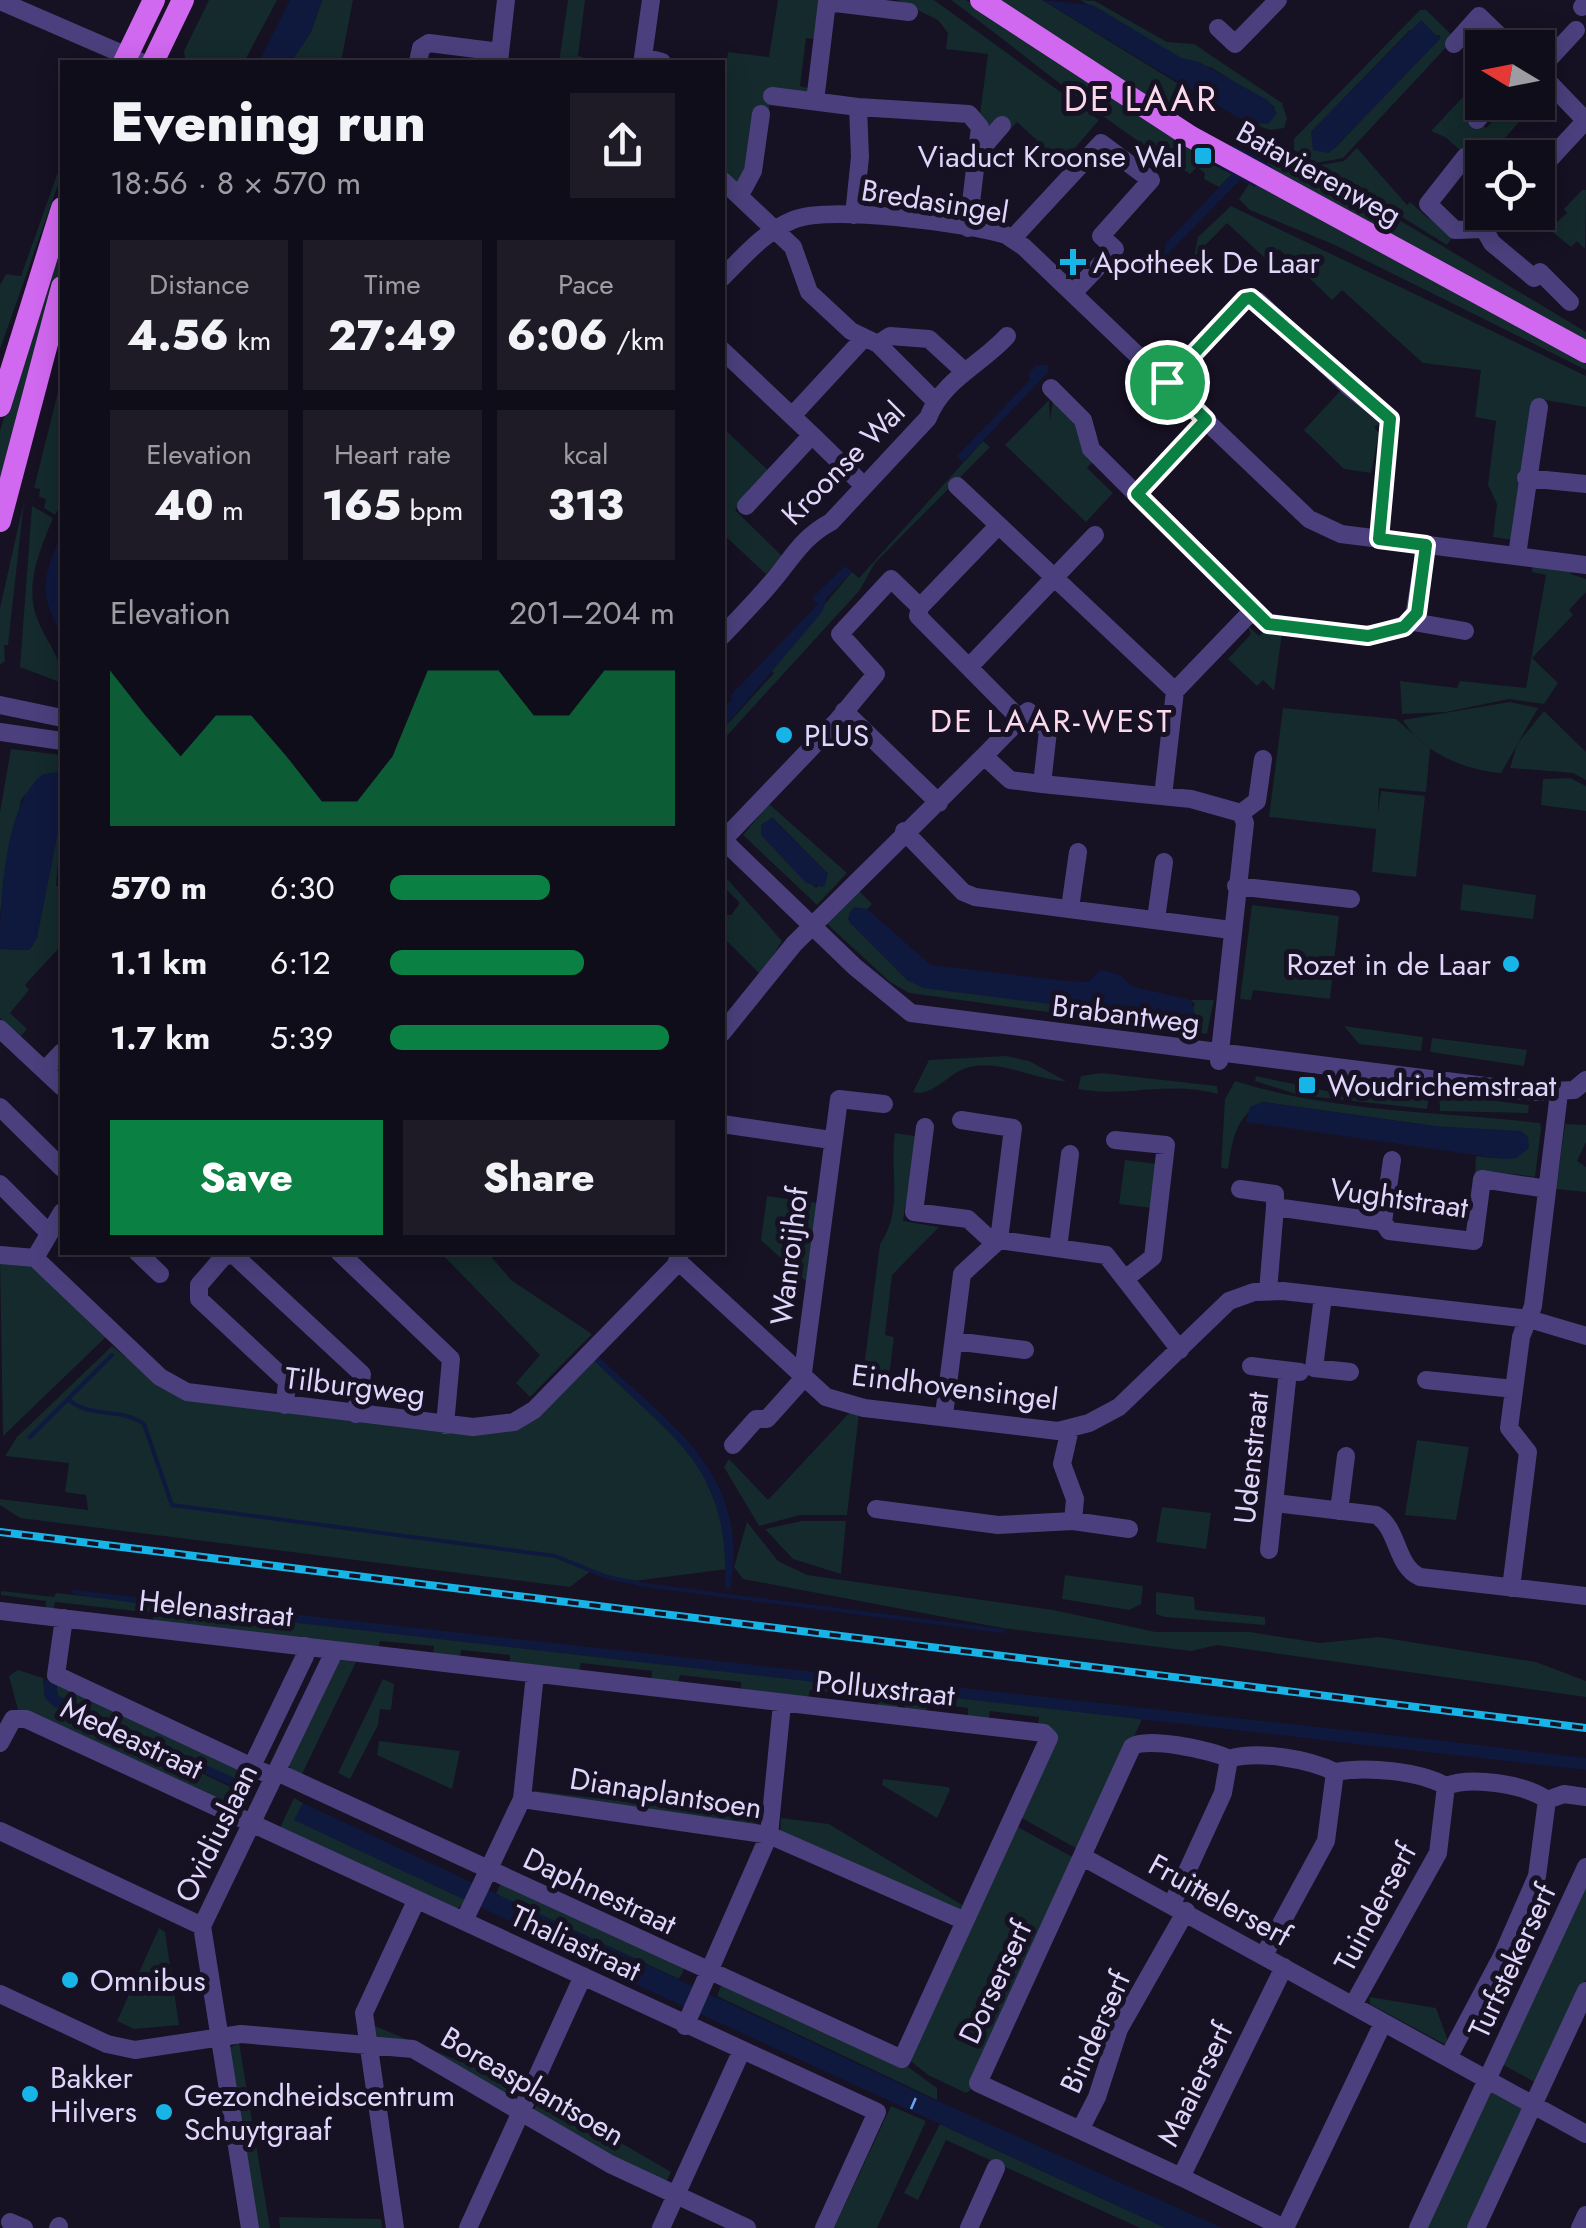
<!DOCTYPE html>
<meta charset="utf-8">
<style>
body{margin:0;font-family:Jost,sans-serif;background:#1e1b27;color:#f1f3f6;height:100vh;display:flex;flex-direction:column;font-size:38px;white-space:nowrap}
*{box-sizing:border-box;margin:0}
p{font-size:32px;color:#9c9ca2}
.icon{flex:none;width:55px;height:55px;fill:none;stroke:currentColor;stroke-width:2;stroke-linecap:round;stroke-linejoin:round}
.map{position:relative;flex:1;overflow:hidden}
.side{position:absolute;left:60px;top:60px;width:665px;height:1195px;display:flex;flex-direction:column;background:#100d1a;border-radius:0px;box-shadow:0 5px 25px #0003,0 0 0 2px #302d39}
.side>*{flex:none}
.needle{width:65px;rotate:280deg}
.controls{position:absolute;left:1465px;top:30px;display:grid;gap:20px}
.controls a{display:grid;place-items:center;width:90px;height:90px;border-radius:0px;background:#100d1a;box-shadow:0 5px 25px #0003,0 0 0 2px #302d39;font-size:50px}
.pin{position:absolute;display:grid;place-items:center;width:85px;height:85px;color:#fff;margin:-42px;border:5px solid #fff;border-radius:50%;box-shadow:0 2px 10px #0007}
.round{display:grid;place-items:center;flex:none;width:105px;height:105px;border-radius:0px;background:#1e1b27}
.overview{display:flex;align-items:center;justify-content:space-between;height:170px;padding:0 50px}
h1{font-size:55px;font-weight:800;line-height:75px}
.figures{display:grid;grid-template-columns:repeat(3,1fr);gap:15px;height:170px;padding:10px 50px}
.figures div{display:grid;align-content:center;border-radius:0px;background:#1e1b27;text-align:center}
.figures b{font-size:42px;font-weight:800}
.figures small{font-size:28px;font-weight:400}
.figures p{font-size:28px}
.chart{height:280px;padding:20px 50px}
.chart p{display:flex;justify-content:space-between}
.chart svg{width:100%;height:180px;margin-top:10px;fill:#0b8043;opacity:.7}
.cta{display:flex;gap:20px;margin-top:auto;padding:20px 50px}
.cta a{flex:1;height:115px;border-radius:0px;background:#0b8043;color:#fff;font-size:40px;font-weight:800;line-height:115px;text-align:center}
.cta a+a{background:#1e1b27;color:#f1f3f6}
ul{padding:0 50px;list-style:none;font-size:32px}
li{display:grid;grid-template-columns:160px 120px 1fr;align-items:center;height:75px}
li i{height:25px;border-radius:12px;background:#0b8043}
.map>svg:first-child{display:block}
</style>
<div class="map">
<svg width="1586" height="2228" viewBox="0 0 1586 2228">
<rect width="100%" height="100%" fill="#161123"/>
<path fill="#142a2c" fill-rule="evenodd" d="M209,0H277L244,62H192L185,58L184,51Z
M322,0H353L341,62H291L311,32Z
M568,0H585L578,56L583,57L582,62H559Z
M778,0H825L815,39L806,38L800,86L808,88V93L772,91L768,114L740,184L723,174L722,97L728,52L769,57Z
M897,0H934L1099,120L1062,163L1017,122L1009,131L996,121L988,131L980,114L988,54L946,49L948,33L938,20Z
M951,0H966L1194,151L1192,155L1232,174L1219,187L1204,179L1205,173L1197,167L1190,174C1105,124 1030,58 951,0Z
M989,0H1042L1187,89L1174,113Z
M1080,0L1095,1L1167,42L1194,44L1282,103L1287,118L1284,128L1271,130L1247,123L1257,125L1275,107L1212,68L1181,58Z
M1420,10H1426L1452,35L1451,42L1343,158L1316,163L1294,150V139ZM1410,30L1441,36L1334,149L1311,132Z
M1465,95L1476,106L1470,113L1486,128L1506,108L1520,121L1488,157L1482,158L1480,167L1445,137L1431,131Z
M1357,148L1407,205L1410,202L1429,219L1434,215L1454,235L1447,245L1319,165L1344,161Z
M1284,151L1586,332V344L1274,175L1267,163Z
M62,161L58,185L0,349V285L6,274L21,276Z
M1249,184L1263,185L1586,360V370L1335,245L1250,210L1239,199Z
M1582,190H1586L1585,249L1577,241L1571,247L1549,229L1567,213L1564,209Z
M1231,206L1586,376V407L1545,400L1525,441L1513,540L1493,537L1497,504L1488,485L1496,421L1475,417L1481,370L1423,363L1342,290L1332,300L1279,249L1267,260L1227,223L1194,257L1198,237Z
M62,230V267L0,491V431Z
M62,376V502L55,515L44,508L46,499L39,497L40,489L34,488Z
M1343,388L1385,421L1374,427L1379,433L1371,473L1344,469L1304,430Z
M1049,400L1050,420L1053,400L1078,424L1095,459L1087,468L1113,493L1086,522L1005,445Z
M722,427L770,472L735,510L782,556L766,574L723,534Z
M983,441L990,447L875,563L859,591L723,740V729L774,673L770,669L852,572L859,578Z
M24,501L8,645H4L5,661L0,665V608Z
M32,506L53,518C41,547 24,586 37,618C45,640 63,659 62,683L20,667Z
M1533,563L1572,568L1571,574L1586,579V592L1569,610L1573,615L1532,658L1558,683L1544,704L1509,699L1446,712L1402,714L1400,681L1457,688L1460,681L1526,688L1546,575L1532,572Z
M1247,625L1259,636L1264,631L1282,633L1274,691L1263,680L1257,686L1228,659L1251,634Z
M1510,702L1538,708L1501,773C1467,771 1421,752 1403,720Z
M1283,708L1396,719L1430,749L1426,792L1379,788L1378,813L1381,791L1425,796L1416,877L1372,872L1376,829L1269,817Z
M1544,711L1586,752V780L1573,773L1510,768L1517,744Z
M11,749L62,755V771L42,775L21,800L0,913V812Z
M1570,778L1586,786V811L1541,805L1543,779Z
M769,804L847,873L817,905L743,835ZM773,818L828,874L816,888L761,835V825Z
M62,812L56,886L61,887L58,949L25,985L29,990L10,1013L27,1029L21,1036L0,1018V949L29,950L33,945Z
M722,873L782,941L761,975L723,937V915H731L740,903L723,886Z
M1463,884L1536,895L1533,919L1460,910Z
M857,889L872,904L867,909L854,908L848,919L907,980L1187,1021L1195,1004L1191,1000H1214L1207,1034L909,993L890,982L825,922Z
M1252,905L1339,916L1330,999L1253,990L1251,1000L1240,999Z
M1344,1026L1423,1037L1421,1051L1359,1044Z
M1432,1038L1527,1050L1524,1066L1430,1052Z
M1006,1056L1029,1061L1066,1081C1034,1080 1005,1060 970,1067C949,1071 935,1097 913,1092L929,1060Z
M1101,1073L1217,1086L1218,1094C1170,1080 1127,1098 1078,1089L1081,1076Z
M1256,1076L1331,1092L1333,1086L1370,1085L1430,1093L1427,1109L1299,1095L1255,1081Z
M1235,1081C1337,1113 1440,1111 1540,1123L1541,1129L1535,1177L1482,1170L1475,1174L1476,1156C1494,1158 1516,1163 1529,1147L1434,1126L1263,1102C1235,1117 1233,1138 1228,1169L1221,1168L1225,1099Z
M1439,1094L1529,1105L1528,1113L1440,1111Z
M1565,1124L1586,1125V1142L1577,1161L1586,1167V1192L1556,1189Z
M895,1133L921,1137L912,1206H905L903,1221L939,1227L892,1275L885,1335L894,1337L887,1392L861,1390L880,1244C904,1209 889,1172 895,1133Z
M1125,1160L1157,1164L1152,1208L1119,1204Z
M767,1196L818,1203L810,1285L761,1240Z
M441,1253H488L511,1280L592,1334L530,1397L516,1383L540,1355Z
M0,1260L30,1264L107,1336L3,1436Z
M112,1346L162,1386L261,1409L478,1435L503,1432L594,1360L696,1457L720,1514L728,1569L626,1582L592,1570L570,1587L20,1518L0,1505V1499L88,1510L86,1495L65,1492L69,1463L5,1456L17,1437Z
M850,1412L859,1414L847,1515H800L759,1526L724,1467L729,1459L768,1500Z
M1417,1440L1469,1447L1456,1520L1405,1515Z
M1162,1507L1211,1513L1206,1549L1156,1542Z
M802,1521H846L841,1574L793,1559L765,1529Z
M747,1522L778,1561L807,1575L1053,1610L1156,1632H1250L1320,1643L1379,1637L1536,1662L1586,1681V1697L1217,1645L1191,1651L1002,1628L743,1579L734,1567Z
M1065,1575L1143,1586L1141,1604L1129,1610L1062,1599Z
M1,1591L54,1597L56,1593L1143,1717L1081,1851L1018,1816L1055,1732L1038,1725L1039,1717L990,1711L989,1719L968,1718V1708L928,1703L926,1712L905,1710V1704H898L897,1709L878,1708V1698L810,1690L808,1699L741,1692V1682L680,1675L677,1684L651,1681L652,1671L581,1663L579,1672L510,1665V1655L461,1650L460,1659L433,1655L434,1646L380,1641L378,1649L154,1624L153,1613L55,1602L53,1612L46,1611V1601L1,1595Z
M1156,1592L1194,1597L1195,1610L1265,1617V1625L1165,1617L1156,1614Z
M339,1660L356,1662L302,1774L291,1770L289,1765Z
M18,1670L43,1678L45,1698L243,1793L248,1786L58,1696L56,1684L258,1778L242,1812L19,1714L9,1676Z
M383,1679L394,1684L391,1710L380,1709L378,1725L350,1779L338,1773Z
M379,1741L460,1751L452,1789L377,1755Z
M883,1779L948,1787L950,1790L937,1818L882,1785Z
M534,1791L758,1816L756,1829L533,1798Z
M294,1798L303,1803L295,1820L466,1900L455,1912L278,1832Z
M781,1818L829,1824L962,1905L959,1913L780,1835Z
M1014,1825L1078,1860L972,2089L966,2093L928,2075L907,2058Z
M1586,1879V1979L1538,2084L1500,2063Z
M502,1880L686,1965L679,1979L496,1894Z
M159,1928L165,1932L179,2025L134,2029L117,2021Z
M723,1981L908,2067L937,2088V2100L717,1996Z
M1370,1997L1436,2008L1448,2041L1444,2044L1370,2004Z
M370,2024L522,2087L515,2103L370,2038Z
M239,2043L270,2228H257L229,2048Z
M1490,2089L1526,2106L1471,2228H1423Z
M541,2096L671,2172L666,2183L532,2114Z
M891,2106L926,2121L877,2228H834Z
M940,2124L1166,2228H1140L946,2140L918,2200L904,2193Z
M279,2217L381,2219L382,2228H280Z"/>
<path fill="#0f193e" d="M290,0H322L311,32L291,62H259Z
M1042,0L1093,5L1181,58L1199,62L1269,101L1277,113L1268,124L1247,123Z
M1421,20L1440,39L1334,149L1328,153L1313,150L1311,132Z
M1260,144L1268,151L1260,159L1273,167L1255,187L1240,180L1163,259L1166,243L1232,174L1215,164L1234,145L1250,154Z
M1036,365H1048V372L963,462L957,456L1031,379L1028,375Z
M62,533V635C38,592 42,579 62,533Z
M845,566L852,572L827,597L822,612L723,729V709L732,699L730,696L818,604L812,598Z
M62,771V812L37,938L29,950L0,949C0,903 4,805 42,775Z
M772,818L828,874L824,887L806,883L761,835V825Z
M854,907L867,909L931,965L1066,981L1088,982L1101,970L1120,975L1134,987L1191,1000L1196,1017L1187,1021L923,988L907,980L850,923L849,913Z
M1263,1102L1434,1126L1521,1131L1528,1137L1529,1147L1517,1158L1504,1159L1246,1122L1250,1107Z
M599,1357C674,1428 751,1475 730,1589L725,1588C730,1463 673,1441 594,1360Z
M73,1590L1453,1742L1586,1758V1770L184,1610L72,1594Z
M43,1678L56,1684L58,1696L247,1784L246,1792L53,1706L45,1698Z
M303,1803L924,2095L1223,2228H1166L548,1944L542,1936L294,1820Z"/>
<g fill="none" stroke-linecap="round" stroke-linejoin="round">
<path stroke="#0f193e" stroke-width="4" d="M68,1399C89,1419 121,1407 144,1424L172,1505L555,1556L607,1577L651,1586L1003,1631
M30,1437L112,1355"/>
<path stroke="#6fa2f1" stroke-width="2.5" stroke-dasharray="12 10" stroke-linecap="butt" d="M911,2109L917,2095"/>
<path stroke="#4b407d" stroke-width="18" d="M651,0L643,57L662,62
M0,1L141,62
M1582,7L1586,2
M1218,28L1235,44L1278,0
M1454,44L1479,16L1512,48
M418,62L421,48L429,43L500,52
M499,62L506,0
M1538,71L1586,121
M1538,71L1576,30
M772,96L858,107
M815,101L827,2L909,12
M1477,120L1493,102
M977,154L1002,125
M1465,157L1428,204L1455,230L1484,229
M1538,172L1586,120
M722,180L793,247L809,292L851,331L878,344L936,402
M740,195L753,171L761,114
M1500,212L1484,229L1492,243L1534,278L1540,272L1570,302
M854,215L860,157L858,107L969,114L980,127L968,228
M1013,238L1101,143L1151,180L1101,236L1115,249L1073,293
M722,278C744,256 764,232 793,220C829,205 966,223 1006,235L1024,247L1309,519L1341,534L1586,565
M878,344L890,336L929,339L964,371
M722,350L812,435
M1167,382L1245,299L1258,301L1350,388L1390,419L1379,539
M1051,388L1083,420L1091,449L1264,622L1368,636L1413,622L1465,631
M792,416L864,338
M1526,478L1586,484
M957,486L1175,691L1163,796
M1137,493L1206,420
M746,506L812,435L864,486
M998,526L920,607L918,616L1020,719
M1517,555L1539,407
M1413,622L1426,545
M722,636C739,618 756,601 771,583C791,560 802,537 831,522L928,418C942,380 982,364 1007,336
M971,665L1095,535
M1175,691L1252,611
M0,705L62,718
M844,711L939,803
M0,732L62,741
M984,756L1028,711L1048,731L1042,784L1191,799L1241,813
M1241,813L1257,801L1263,759
M904,831L963,892L975,897L1231,930
M722,839L855,967L911,1013L1533,1092L1574,1090L1586,1080
M722,841L837,721L876,674L840,634L891,579L920,607
M1236,886L1351,899
M1070,908L1078,852
M1156,919L1164,862
M0,1029L62,1087
M722,1033L794,944L984,756L1010,780L1042,784
M1219,1061L1245,823L1241,813
M45,1070L62,1052
M0,1107L62,1168
M961,1120L1013,1128L999,1240
M722,1124L831,1140
M925,1127L914,1212L968,1219L993,1242
M1115,1140L1166,1145L1153,1257L1125,1279
M0,1184L48,1232
M1240,1189L1275,1194V1207
M1383,1222L1392,1160
M1058,1248L1070,1154
M137,1252L160,1274
M339,1252L451,1359L445,1425
M0,1255L35,1258L160,1377L187,1392L473,1427L514,1422L534,1410L675,1266L681,1252
M35,1258L62,1212
M678,1261L826,1397L864,1408L1058,1431L1089,1423L1119,1407L1229,1301L1254,1292L1283,1291L1529,1319L1586,1336
M1268,1291L1275,1207L1383,1222L1389,1231L1474,1241L1482,1179L1547,1189
M1323,1296L1314,1368L1350,1372
M954,1341L1025,1350
M1251,1366L1300,1372
M1426,1380L1514,1389
M285,1405L287,1381L199,1299V1285L225,1255L235,1256L362,1374L356,1414
M944,1415L962,1274L999,1240L1106,1255L1180,1350
M1070,1429L1062,1464L1075,1499L1073,1521
M733,1445L756,1419H767L802,1380L839,1099L884,1104
M1275,1503L1376,1515C1399,1528 1395,1566 1420,1577L1586,1596
M876,1509L998,1525L1073,1521L1129,1529
M1339,1511L1346,1456
M1269,1550L1288,1371
M1511,1588L1528,1452L1509,1428L1521,1337L1533,1306L1559,1093
M0,1611L1044,1733L1049,1738L902,2059L277,1772
M64,1618L56,1675L274,1777
M0,1743L13,1719H26L877,2112L824,2228
M252,1766L305,1656V1646
M1446,1786C1471,1776 1525,1784 1547,1800L1537,1876L1502,1956L1448,2058
M522,1799L769,1835L965,1921
M1547,1800L1564,1794L1586,1797
M0,1831L202,1926
M1083,1857L1586,2134
M1172,1904L1223,1793L1229,1759C1257,1750 1309,1759 1335,1772
M464,1921L522,1799L535,1674
M1264,1955L1326,1841L1335,1772C1367,1766 1419,1771 1446,1786L1438,1853L1353,2005
M0,1994L107,2044L135,2050L241,2034L413,2049L610,2164L747,2228
M685,2026L769,1835L782,1704
M1080,2130L978,2083L1132,1747C1144,1736 1213,1750 1229,1759
M1181,2177L1080,2130L1097,2097L1119,2029L1186,1911
M10,2222L24,2228
M58,2228L59,2226
M250,2228L202,1926L335,1650
M395,2228L364,2013L416,1901
M468,2228L583,1976
M661,2228L742,2050
M969,2228L996,2168
M1284,2228L1181,2177L1284,1967
M1285,2228L1383,2023
M1418,2228L1586,1867
M1476,2228L1586,1991
M1580,2228L1586,2215"/>
<path stroke="#d168f0" stroke-width="22" d="M981,0L1191,137L1586,352
M124,62L154,0
M153,62L183,0
M0,406L62,208
M0,521L62,287"/>
<defs>
<path id="rail" d="M0,1532L1586,1728"/>
</defs>
<use href="#rail" stroke="#17b5e7" stroke-width="8"/>
<use href="#rail" stroke="#161123" stroke-width="4" stroke-dasharray="11" stroke-linecap="butt"/>
</g>
<g fill="none" stroke-linecap="round" stroke-linejoin="round">
<defs>
<path id="route" d="M1251,298L1390,419L1379,539L1426,545L1417,613L1404,627L1368,636L1268,624L1137,494L1206,420L1167,382L1245,299Z"/>
</defs>
<use href="#route" stroke="#fff" stroke-width="20"/>
<use href="#route" stroke="#0b8043" stroke-width="12"/>
</g>
<g fill="#17b5e7" stroke="#161123" stroke-width="4">
<rect x="1193" y="146" width="20" height="20" rx="5"/>
<path d="M1068 247h10v10h10v10h-10v10h-10v-10h-10v-10h10z"/>
<circle cx="784" cy="735" r="10"/>
<circle cx="1511" cy="964" r="10"/>
<rect x="1297" y="1075" width="20" height="20" rx="5"/>
<circle cx="70" cy="1980" r="10"/>
<circle cx="30" cy="2094" r="10"/>
<circle cx="164" cy="2112" r="10"/>
</g>
<g text-anchor="middle" dominant-baseline="central" stroke-width="10" stroke-linejoin="round" paint-order="stroke">
<g font-size="30" fill="#e0d6fb" stroke="#161123" text-anchor="start">
<text x="1183" y="156" text-anchor="end">Viaduct Kroonse Wal</text>
<text x="1093" y="262">Apotheek De Laar</text>
<text x="804" y="735">PLUS</text>
<text x="1491" y="964" text-anchor="end">Rozet in de Laar</text>
<text x="1327" y="1085">Woudrichemstraat</text>
<text x="90" y="1980">Omnibus</text>
<text x="50" y="2077">Bakker<tspan x="50" dy="34">Hilvers</tspan></text>
<text x="184" y="2095">Gezondheidscentrum<tspan x="184" dy="34">Schuytgraaf</tspan></text>
</g>
<g font-size="30" fill="#e0d6fb" stroke="#161123">
<text transform="translate(1319 173) rotate(29)">Batavierenweg</text>
<text transform="translate(935 201) rotate(9)">Bredasingel</text>
<text transform="translate(843 463) rotate(-45)">Kroonse Wal</text>
<text transform="translate(1126 1014) rotate(7)">Brabantweg</text>
<text transform="translate(1399 1198) rotate(8)">Vughtstraat</text>
<text transform="translate(789 1256) rotate(-83)">Wanroijhof</text>
<text transform="translate(355 1386) rotate(7)">Tilburgweg</text>
<text transform="translate(955 1387) rotate(7)">Eindhovensingel</text>
<text transform="translate(1251 1458) rotate(-84)">Udenstraat</text>
<text transform="translate(216 1608) rotate(6)">Helenastraat</text>
<text transform="translate(885 1688) rotate(6)">Polluxstraat</text>
<text transform="translate(132 1738) rotate(25)">Medeastraat</text>
<text transform="translate(666 1793) rotate(9)">Dianaplantsoen</text>
<text transform="translate(216 1833) rotate(-64)">Ovidiuslaan</text>
<text transform="translate(600 1891) rotate(25)">Daphnestraat</text>
<text transform="translate(1220 1900) rotate(29)">Fruittelerserf</text>
<text transform="translate(1375 1907) rotate(-62)">Tuinderserf</text>
<text transform="translate(576 1943) rotate(25)">Thaliastraat</text>
<text transform="translate(1512 1961) rotate(-65)">Turfstekerserf</text>
<text transform="translate(995 1982) rotate(-65)">Dorserserf</text>
<text transform="translate(1095 2032) rotate(-66)">Binderserf</text>
<text transform="translate(1195 2084) rotate(-64)">Maaierserf</text>
<text transform="translate(533 2086) rotate(30)">Boreasplantsoen</text>
</g>
<g font-size="32" letter-spacing="2.5" fill="#fbd8ea" stroke="#161123">
<text x="1052" y="721">DE LAAR-WEST</text>
</g>
<g font-size="35" letter-spacing="2.5" fill="#fbd8ea" stroke="#161123">
<text x="1141" y="99">DE LAAR</text>
</g>
</g>
</svg>
<div class="controls">
<a><svg class="needle" viewBox="-14 -14 28 28"><path d="M0-13l5 13h-10z" fill="#e53935"/><path d="M0 13l5-13h-10z" fill="#9c9ca2"/></svg></a>
<a><svg class="icon" aria-label="locate" viewBox="0 0 24 24"><circle cx="12" cy="12" r="6"/><path d="M12 2v4M12 18v4M2 12h4M18 12h4"/></svg></a>
</div>
<div class="pin" style="left:1167px;top:382px;background:#1e9e55"><svg class="icon" aria-label="arrive" viewBox="0 0 24 24"><path d="M6 21V4h12l-3 4 3 4H6"/></svg></div>
<section class="side">
<div class="overview"><div><h1>Evening run</h1><p>18:56 · 8 × 570 m</p></div><a class="round"><svg class="icon" aria-label="share" viewBox="0 0 24 24"><path d="M12 15V3M7 8l5-5 5 5M5 13v7h14v-7"/></svg></a></div>
<div class="figures">
<div><p>Distance</p><b>4.56<small> km</small></b></div>
<div><p>Time</p><b>27:49</b></div>
<div><p>Pace</p><b>6:06<small> /km</small></b></div>
</div>
<div class="figures">
<div><p>Elevation</p><b>40<small> m</small></b></div>
<div><p>Heart rate</p><b>165<small> bpm</small></b></div>
<div><p>kcal</p><b>313</b></div>
</div>
<div class="chart"><p><span>Elevation</span>201–204 m</p>
<svg viewBox="0 0 160 44" preserveAspectRatio="none"><path d="M0 44V6L10 17L20 27L30 17L40 17L50 27L60 38L70 38L80 27L90 6L100 6L110 6L120 17L130 17L140 6L150 6L160 6V44z"/></svg>
</div>
<ul>
<li><b>570 m</b>6:30<i style="width:56%"></i></li>
<li><b>1.1 km</b>6:12<i style="width:68%"></i></li>
<li><b>1.7 km</b>5:39<i style="width:98%"></i></li>
</ul>
<div class="cta"><a>Save</a><a>Share</a></div>
</section>
</div>
